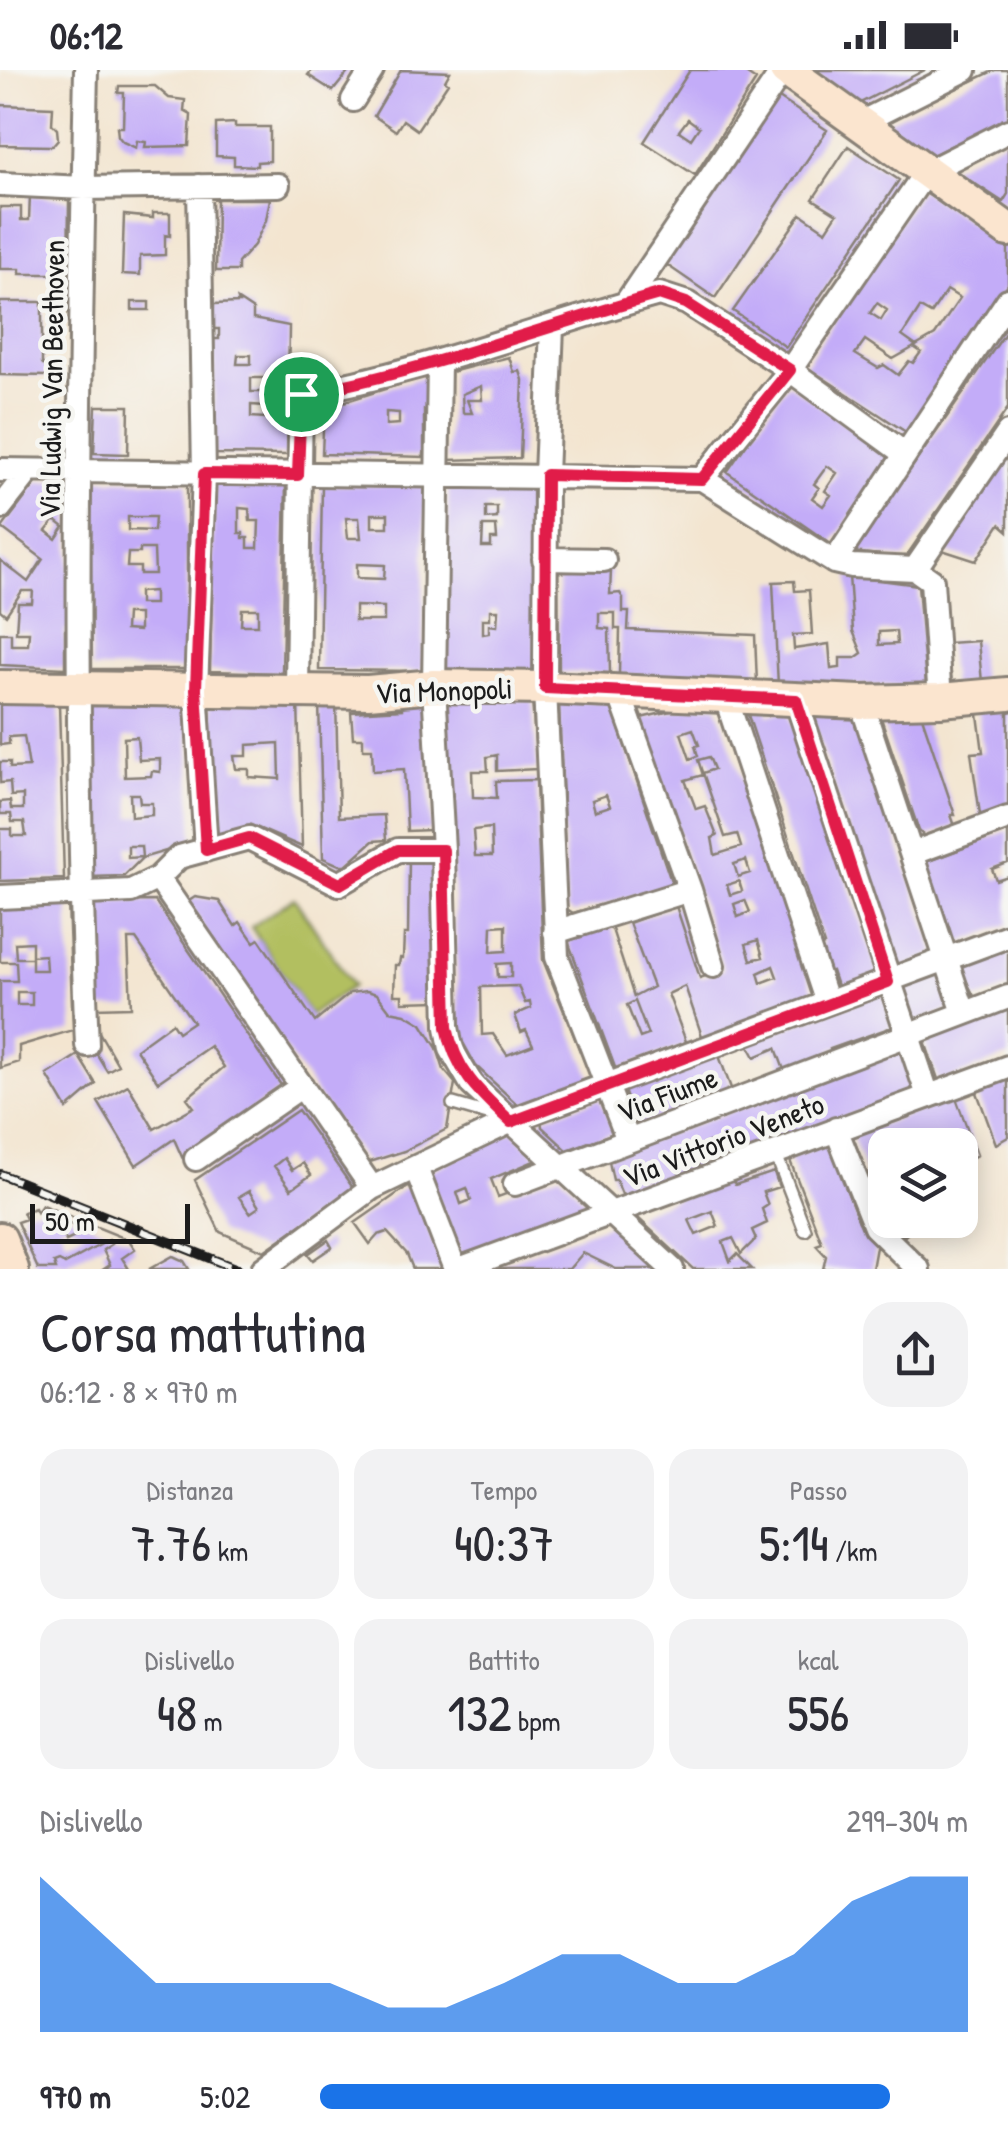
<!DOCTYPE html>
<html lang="it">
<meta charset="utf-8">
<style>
body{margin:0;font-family:"Patrick Hand",sans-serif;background:#f2f2f3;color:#2b2b33;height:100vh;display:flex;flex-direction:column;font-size:38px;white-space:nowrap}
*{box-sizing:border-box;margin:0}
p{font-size:32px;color:#7c7c81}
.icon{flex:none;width:55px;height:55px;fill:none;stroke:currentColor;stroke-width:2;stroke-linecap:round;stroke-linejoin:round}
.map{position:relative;height:1199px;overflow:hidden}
.panel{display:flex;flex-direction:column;background:#fff;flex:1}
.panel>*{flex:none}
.controls{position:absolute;left:868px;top:1058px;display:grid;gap:20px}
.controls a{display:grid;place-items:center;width:110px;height:110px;border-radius:20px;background:#fff;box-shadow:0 5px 25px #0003;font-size:50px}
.scale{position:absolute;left:30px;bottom:25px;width:160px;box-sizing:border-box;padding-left:10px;border:5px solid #1c1c1c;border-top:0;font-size:28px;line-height:35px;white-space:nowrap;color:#1c1c1c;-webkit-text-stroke:8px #f6f6f2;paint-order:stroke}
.pin{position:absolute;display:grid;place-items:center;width:85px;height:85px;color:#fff;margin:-42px;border:5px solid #fff;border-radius:50%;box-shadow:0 2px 10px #0007}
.round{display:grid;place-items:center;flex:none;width:105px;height:105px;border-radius:30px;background:#f2f2f3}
.headline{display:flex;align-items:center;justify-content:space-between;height:170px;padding:0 40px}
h1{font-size:55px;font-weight:600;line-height:75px}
.figures{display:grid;grid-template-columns:repeat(3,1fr);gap:15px;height:170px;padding:10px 40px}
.figures div{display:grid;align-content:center;border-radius:25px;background:#f2f2f3;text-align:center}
.figures b{font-size:50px;font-weight:600}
.figures small{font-size:28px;font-weight:400}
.figures p{font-size:28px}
.chart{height:280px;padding:20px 40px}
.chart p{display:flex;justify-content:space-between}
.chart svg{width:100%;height:180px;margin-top:10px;fill:#1a73e8;opacity:.7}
ul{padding:0 40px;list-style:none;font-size:32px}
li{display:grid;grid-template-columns:160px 120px 1fr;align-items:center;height:75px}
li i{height:25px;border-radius:12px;background:#1a73e8}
.status{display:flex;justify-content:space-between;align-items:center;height:70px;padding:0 50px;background:#fff;direction:ltr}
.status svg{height:28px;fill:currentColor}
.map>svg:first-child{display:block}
</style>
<div class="status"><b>06:12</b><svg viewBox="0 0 49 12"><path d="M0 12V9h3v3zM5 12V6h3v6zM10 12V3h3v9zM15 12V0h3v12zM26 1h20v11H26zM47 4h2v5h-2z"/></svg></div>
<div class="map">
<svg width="1008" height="1199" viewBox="0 0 1008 1199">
<rect width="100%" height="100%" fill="#f6f6f2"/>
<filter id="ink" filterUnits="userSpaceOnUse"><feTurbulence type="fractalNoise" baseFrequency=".01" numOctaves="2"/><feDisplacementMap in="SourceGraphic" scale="20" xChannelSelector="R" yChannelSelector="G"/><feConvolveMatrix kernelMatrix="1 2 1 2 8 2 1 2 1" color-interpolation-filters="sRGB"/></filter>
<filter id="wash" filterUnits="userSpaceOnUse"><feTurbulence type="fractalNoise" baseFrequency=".0048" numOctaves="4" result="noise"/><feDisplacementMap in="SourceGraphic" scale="40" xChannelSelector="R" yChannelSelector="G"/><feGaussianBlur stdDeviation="2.25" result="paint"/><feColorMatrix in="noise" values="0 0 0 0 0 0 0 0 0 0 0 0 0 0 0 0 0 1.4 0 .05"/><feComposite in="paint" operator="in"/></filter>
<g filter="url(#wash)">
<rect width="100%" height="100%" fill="#f3e5d0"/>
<path fill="#b2bf61" stroke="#676e3e" stroke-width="2.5" d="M294,828L353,916L310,945L251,857Z"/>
<g id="blocks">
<path fill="#c3acf8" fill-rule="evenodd" d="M312,0H350L333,21L308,5Z
M401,0L450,2L445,11L448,13L417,60L403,50L396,61L374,46Z
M690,0H741L756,10L695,105L644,72ZM688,49L699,57L691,69L679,61Z
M809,0H925L858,34Z
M995,0H1008V48L932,85L886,52Z
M119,16H155L169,28L185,30L184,41L191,45L189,76L145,77L146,72L137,71L136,78L123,72L118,66L117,57H123L124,23H118Z
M776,26L827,60L715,228L664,193Z
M0,35L53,37L52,54L57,59L58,69L52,76L0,75Z
M235,53V57H270V91L257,92V96L234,95V87L216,86V54Z
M1008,69V124L1003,132L951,98Z
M848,76L899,110L786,277L733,241L801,144L826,161L837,144L813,129Z
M921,120L1008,178V214L909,364L805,296ZM947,220L960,228L935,265L914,277L921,282L913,293L909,291L898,305L884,295L878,298L855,284L865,270L893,289L916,276L902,266L920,238L931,244ZM877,233L887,240L881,250L870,243Z
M30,125L69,130L68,204H20V199H0V137H21V150H29Z
M217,129H270L266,150L254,175L238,193V201H216Z
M153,143H170V166L165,165V185L140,186V205L122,204L124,145L153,148Z
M238,230L253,240V249L289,256L287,385L214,384V269H219V259H213L214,234L239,233ZM238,285H251V294H237ZM251,308H265L264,322H251ZM251,335L265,336V348L251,347Z
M0,232H42V293L48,299V306L0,305Z
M132,232H149V240H132Z
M1008,259V338L905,488L853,482Z
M509,287L514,302L520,301L523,310L520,388L447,390L451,302ZM481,316L482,330H467L472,343H463L462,324Z
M427,306L429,340H424V387L322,384L324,338ZM386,342L399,343V354L386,355Z
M788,314L892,386L831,474L727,402ZM827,396L837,403L825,421L831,425L823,436L812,428L819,418L814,414Z
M96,336H129L128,384L94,383Z
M1008,383V461L1000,454L976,491L942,480Z
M90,409L187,413V599H92ZM128,447H155L154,461L128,460ZM140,479H154L155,504H140V497H127L128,483H140ZM154,521V534H139V522ZM126,544H139V561L125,560Z
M69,411L70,560H65V598L0,595V563H11V575H28L29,562H16L18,533H32L33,521H22L6,545L0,540V490L28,512L43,489L2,458L37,412ZM55,450L64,457L56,469L46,461Z
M214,412L286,414L282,603L210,601ZM239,438L249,439L250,451H259L258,478H248V468H243V463H239ZM242,539H258V555H241Z
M449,412L538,414L535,604L446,602ZM486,437H497V448L486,449ZM483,456H496L497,469H491V477H482ZM490,540H498L497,556L489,555V563L483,564V549H490Z
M322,415L425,416L422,601L319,600ZM372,444H388V457H372ZM346,448H359L361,468H348ZM357,494L385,495L384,509L357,508ZM355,536L384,537V551H355Z
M558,498L611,500L610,524L620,523L623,528V542H629L628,560L755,565L757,614L619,604L620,559H615V543H599V558L609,559L610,603L559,602Z
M849,506L918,515L926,615L778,616L773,512L794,511L795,521L809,520L812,564L793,565L794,579L829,574L831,599L840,598V588H855L862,583L853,561ZM896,561L897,574L879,575V562Z
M978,571L982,612L952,615L948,573Z
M210,630L298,631L302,777L251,755L250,759L215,769ZM279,673L280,709L249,707V699H236L234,686H247V675Z
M425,630L431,760L407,761L404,699L373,701L372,679H363V668H353L351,642L402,639V631Z
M446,630H532L537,699L497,701V685L487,687L488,701H472L473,727L497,728L496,711L536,710L543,890L592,1010L519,1036L476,996L460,967ZM491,758L492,786H475L473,760ZM506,855V881L491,882L492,856ZM511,893V907H498L497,894ZM518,916L525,933L530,932L531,938L515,945L521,962L526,960L533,975L507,985L493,964L482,965L481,917Z
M336,631L339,747L384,745L386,770L373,771L346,795H339L323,788L319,632Z
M559,632H610L672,814L573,843L567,839ZM606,725L610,736L595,741L592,730Z
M1008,633V741L981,751L971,683L983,682L977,637Z
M0,634H59L64,809L0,811V759H12V766H26L24,752H12L11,744H0V732L10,731L11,739H23V725L11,726L10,712L0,713V692H10V698L29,697L24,666L9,667V674L0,675Z
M187,635L193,773L142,788L124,806L89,807L85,636ZM137,667L139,690L160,689V702L152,701L151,706L125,707L124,668ZM130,724H139L140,733H152V745L131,747ZM128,776H141L142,787L128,788Z
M696,635L717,636L816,930L704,972L685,916L668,924L687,974L616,1000L568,871L611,856L634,927L653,917L629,853L676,836L700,908L724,900L641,648ZM693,659L699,675L695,676L698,686L690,689L681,663ZM709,687L714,699L703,703L725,767L737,764L741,777L715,785L712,768L717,766L705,736L696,739L685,710L703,705L698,690ZM746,790L750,803L738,807L734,794ZM739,811L742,821L730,825L727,815ZM745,830L750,842L738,847L734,834ZM758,870L763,887L751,890L746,874ZM773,896L777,907L761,913L758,903ZM635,931L648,965L640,968L627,935Z
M745,636H767L769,646L789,640L878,904L838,919L832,901L827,903L819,877L824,875Z
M916,640L922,647L955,745H951L955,756L925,767L919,761L882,651V646Z
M811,642H853L935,883L894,902Z
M1008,761V793L992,799L996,810L1008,806V854L954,875L926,792Z
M432,787L439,931L402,932V925H394L395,895H399L400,888H403L404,864H408L409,788Z
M195,827L219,831L235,856L240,852L254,872L259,869L315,952L350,923L367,921L377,924L390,941L405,944L422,954L437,978L444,1000L455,1013L447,1059L404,1081L367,1093L364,1087L362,1088L215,878L189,831Z
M155,831L283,1018L182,1087L174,1069L136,1095L98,1032L128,1015L154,1059L194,1037L187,1028L224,997L210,976L158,1012L136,979L172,953L178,962L193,952L136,869H128L131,937L95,938L90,832Z
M68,832L73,960L19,976V992L0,998V911H17L16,892H0V836ZM32,872V886L45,885L46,900H32V888H16L15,873ZM17,922H32V935H17Z
M1008,877V918L976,930L959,896Z
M940,901L954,937L915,953L901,916Z
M883,923L892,957L830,979L831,983L784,1000L776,978L755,987L747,972Z
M1008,938V986L939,1012L924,969Z
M99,962L118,995L107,1001L87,968Z
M903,978L918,1020L717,1093L709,1072L693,1079L700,1099L624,1129L616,1110H613L608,1087ZM644,1092L650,1105L637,1110L631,1097Z
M718,983L732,1021L637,1056L623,1018Z
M78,985L96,1014L67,1039L47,1005Z
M1008,1006V1067L996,1074L975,1017Z
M956,1028L977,1085L960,1094V1075H913L911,1069L899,1075H885V1145L880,1139L852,1065Z
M599,1029L614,1063L567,1080L542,1057L541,1049Z
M298,1040L353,1118L264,1181L220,1162L195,1110ZM284,1088L292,1100L303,1093L311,1105L291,1119L274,1096ZM249,1121L259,1137L250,1143L239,1127Z
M513,1061L539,1089L491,1109L498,1127L560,1104L592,1139L463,1190L427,1103ZM467,1118L471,1130L461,1134L457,1122Z
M829,1073L859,1152L883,1176L881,1179L876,1177L872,1199H823L826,1186L816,1175L822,1173L789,1088Z
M774,1102L779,1117L763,1122L768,1135L762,1139L767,1153L752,1160L756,1169L741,1184L733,1168L723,1172L730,1191L737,1184L752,1199H693L638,1148L640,1143L732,1107L735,1115ZM712,1141L718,1156L696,1165L689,1150Z
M411,1114L443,1199H413L407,1184L387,1162L378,1165L370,1174L355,1153Z
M42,1135L129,1170L135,1179L122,1188L129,1199H104L110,1195L103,1180L112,1174L109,1170L65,1194L59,1191L54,1193L56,1199H38L17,1152L26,1149L23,1142L35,1138L37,1142ZM68,1153L86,1162L66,1171L59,1156Z
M890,1150H922L905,1166Z
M611,1154L658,1199H616L583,1183L569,1199H488Z
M328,1170L332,1177L313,1190L308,1184Z
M173,1186L184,1191L189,1199H149Z"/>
</g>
</g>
<g filter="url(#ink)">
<use href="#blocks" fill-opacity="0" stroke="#888076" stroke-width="2.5"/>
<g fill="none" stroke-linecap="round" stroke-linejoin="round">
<defs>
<path id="lane" d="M453,1034L498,1047
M775,1082L805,1160"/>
<path id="street" d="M86,0C79,325 73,650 87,975
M353,30L372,0
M860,53L965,0
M0,114L84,118L278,115
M199,116L204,404L196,619L206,780
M626,233L783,0
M552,257L546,405L545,618L557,887L628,1070
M439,292L434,616L443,780L447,957L451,979L472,1015L672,1199
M0,400L702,409L834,492L852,496L915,499
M702,409L790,300L925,103L1008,61
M0,438L29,401
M544,489L604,490
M834,492L1008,230
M297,620L301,324C424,302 539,257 659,224L687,233L790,300L905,384
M619,622L690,820L713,896
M725,625L827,933
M796,630L928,1026
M940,630L932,511L915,499L1008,363
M861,632L964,943
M913,783L1008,748
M158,808L372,1118
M0,827L131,821L158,808L179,787L249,768L339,814L398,780H443
M555,862L690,820
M836,1059L875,1157L918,1199
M196,1089L302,1016
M416,1098L455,1199
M515,1114L1008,927
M263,1199L372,1118L520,1047L1008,866
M459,1199L1008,997"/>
<path id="secondary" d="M786,0L1008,160
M0,617L368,622L434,616L545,618L861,632L940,630L1008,624
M0,1169L12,1199"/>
</defs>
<use href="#lane" stroke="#888076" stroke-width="16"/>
<use href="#street" stroke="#888076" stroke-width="28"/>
<use href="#secondary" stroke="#888076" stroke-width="38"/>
<use href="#lane" stroke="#fff" stroke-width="11"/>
<use href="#street" stroke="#fff" stroke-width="22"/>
<use href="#secondary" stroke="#fbe5cf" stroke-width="32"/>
<defs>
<path id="rail" d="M0,1104L237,1199"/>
</defs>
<use href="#rail" stroke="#1c1c1c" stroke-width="10"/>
<use href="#rail" stroke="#f6f6f2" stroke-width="6" stroke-dasharray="19" stroke-linecap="butt"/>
</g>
</g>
<g fill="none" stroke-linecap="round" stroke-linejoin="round" filter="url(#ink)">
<defs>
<path id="route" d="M659,224L686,233L790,300L702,409L546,405L545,618L796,630L888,912L511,1052C480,1023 455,1001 447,957L443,780H398L340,814L249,768L206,780L196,619L204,404L298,405L301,324C424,302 539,258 659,224Z"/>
</defs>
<use href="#route" stroke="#fff" stroke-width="20"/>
<use href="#route" stroke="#e11d48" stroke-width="12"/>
</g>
<g text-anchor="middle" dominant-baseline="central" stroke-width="9" stroke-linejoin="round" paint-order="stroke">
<g font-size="30" fill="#1c1c1c" stroke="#f6f6f2">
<text transform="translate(51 309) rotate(-89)">Via Ludwig Van Beethoven</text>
<text transform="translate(444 620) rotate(-2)">Via Monopoli</text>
<text transform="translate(667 1024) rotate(-21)">Via Fiume</text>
<text transform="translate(723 1070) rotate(-21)">Via Vittorio Veneto</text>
</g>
</g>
</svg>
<div class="controls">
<a><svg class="icon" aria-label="layers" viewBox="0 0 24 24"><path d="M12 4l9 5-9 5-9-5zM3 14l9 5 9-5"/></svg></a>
</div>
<div class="scale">50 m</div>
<div class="pin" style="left:301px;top:324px;background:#1e9e55"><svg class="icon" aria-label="arrive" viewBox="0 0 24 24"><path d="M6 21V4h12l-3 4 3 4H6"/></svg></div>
</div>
<section class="panel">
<div class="headline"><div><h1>Corsa mattutina</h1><p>06:12 · 8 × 970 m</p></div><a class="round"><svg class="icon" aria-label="share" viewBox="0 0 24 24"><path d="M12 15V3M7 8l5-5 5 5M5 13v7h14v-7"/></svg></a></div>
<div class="figures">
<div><p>Distanza</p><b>7.76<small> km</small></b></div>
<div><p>Tempo</p><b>40:37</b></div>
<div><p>Passo</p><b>5:14<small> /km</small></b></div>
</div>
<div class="figures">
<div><p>Dislivello</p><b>48<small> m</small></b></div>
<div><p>Battito</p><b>132<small> bpm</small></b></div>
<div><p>kcal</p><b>556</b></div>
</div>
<div class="chart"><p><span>Dislivello</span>299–304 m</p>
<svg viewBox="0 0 160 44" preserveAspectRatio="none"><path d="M0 44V6L10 19L20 32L30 32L40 32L50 32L60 38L70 38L80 32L90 25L100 25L110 32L120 32L130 25L140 12L150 6L160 6V44z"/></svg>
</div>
<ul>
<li><b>970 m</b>5:02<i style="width:88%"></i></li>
</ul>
</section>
